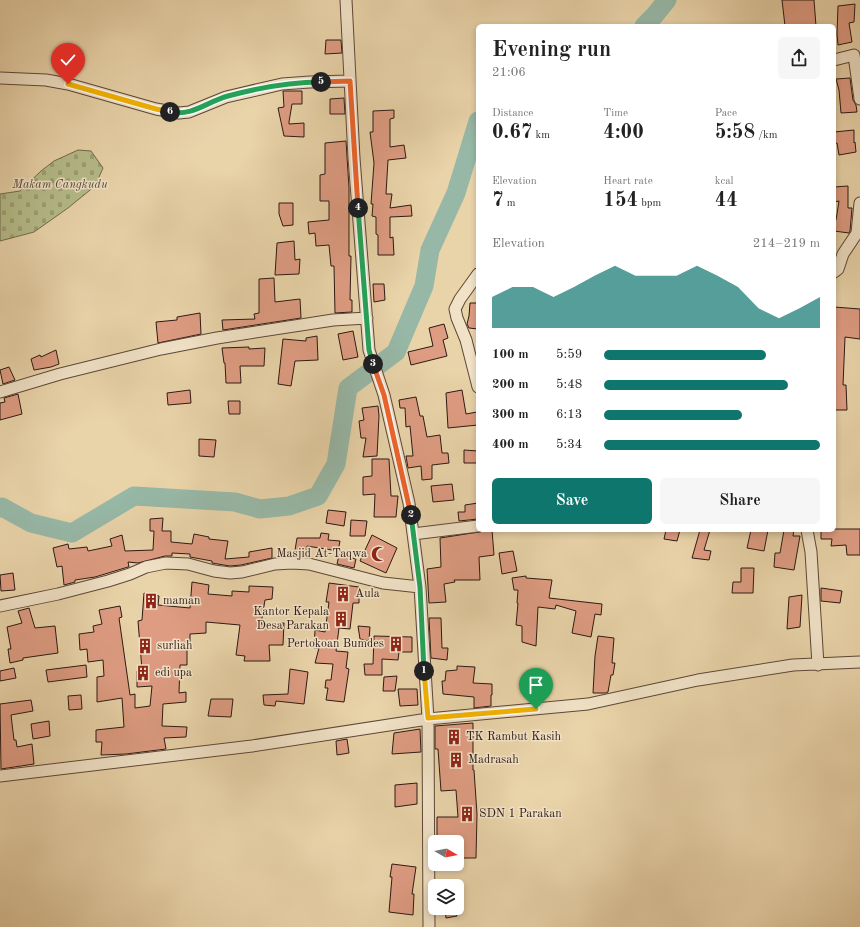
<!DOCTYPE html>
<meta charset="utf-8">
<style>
body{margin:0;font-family:"Old Standard TT",serif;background:#f6f6f6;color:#222;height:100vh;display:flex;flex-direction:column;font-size:15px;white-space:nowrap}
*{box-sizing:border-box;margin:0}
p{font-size:13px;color:#767676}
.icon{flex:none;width:22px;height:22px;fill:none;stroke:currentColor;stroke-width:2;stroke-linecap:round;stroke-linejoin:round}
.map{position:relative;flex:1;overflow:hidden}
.side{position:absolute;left:476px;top:24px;width:360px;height:508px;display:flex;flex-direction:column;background:#fff;border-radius:6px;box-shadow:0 2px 6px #0003}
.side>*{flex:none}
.needle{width:26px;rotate:99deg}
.fabs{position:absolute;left:428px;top:835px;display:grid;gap:8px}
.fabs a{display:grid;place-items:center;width:36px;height:36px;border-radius:6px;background:#fff;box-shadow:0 2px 6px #0003;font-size:20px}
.pin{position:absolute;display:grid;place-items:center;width:34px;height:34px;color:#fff;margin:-41px -17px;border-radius:50% 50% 50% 0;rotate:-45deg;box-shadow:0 0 4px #0007}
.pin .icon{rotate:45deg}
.km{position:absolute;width:20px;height:20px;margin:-10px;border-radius:50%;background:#222;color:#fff;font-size:11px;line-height:20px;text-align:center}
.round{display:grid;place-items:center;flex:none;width:42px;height:42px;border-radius:6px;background:#f6f6f6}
.headline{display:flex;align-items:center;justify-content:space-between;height:68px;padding:0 16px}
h1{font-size:22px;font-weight:700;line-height:30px}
.metrics{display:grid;grid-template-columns:repeat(3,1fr);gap:6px;height:68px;padding:4px 16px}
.metrics div{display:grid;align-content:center}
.metrics b{font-size:20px;font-weight:700}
.metrics small{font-size:11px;font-weight:400}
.metrics p{font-size:11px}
.chart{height:112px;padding:8px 16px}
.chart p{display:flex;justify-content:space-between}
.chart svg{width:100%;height:72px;margin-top:4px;fill:#0f766e;opacity:.7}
.button{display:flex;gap:8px;margin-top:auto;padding:8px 16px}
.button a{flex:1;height:46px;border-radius:6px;background:#0f766e;color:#fff;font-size:16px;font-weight:700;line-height:46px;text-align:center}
.button a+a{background:#f6f6f6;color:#222}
ul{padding:0 16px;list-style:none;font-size:13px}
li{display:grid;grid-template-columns:64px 48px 1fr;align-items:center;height:30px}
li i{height:10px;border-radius:5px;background:#0f766e}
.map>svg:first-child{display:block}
</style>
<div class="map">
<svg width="860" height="927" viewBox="0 0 860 927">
<defs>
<pattern id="cemetery-stones" width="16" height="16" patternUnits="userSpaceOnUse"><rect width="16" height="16" fill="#b5bc89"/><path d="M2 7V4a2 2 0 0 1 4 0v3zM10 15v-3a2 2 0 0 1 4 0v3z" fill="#9ca175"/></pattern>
</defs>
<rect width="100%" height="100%" fill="#e9d3a9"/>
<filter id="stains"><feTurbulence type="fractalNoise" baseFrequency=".005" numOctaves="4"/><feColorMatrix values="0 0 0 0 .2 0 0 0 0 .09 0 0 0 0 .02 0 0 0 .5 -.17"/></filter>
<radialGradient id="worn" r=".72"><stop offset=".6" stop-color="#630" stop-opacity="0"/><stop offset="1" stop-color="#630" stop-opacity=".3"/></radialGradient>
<path fill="url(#cemetery-stones)" stroke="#716a4e" d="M78,150L91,151L103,168L95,186L68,208L34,232L0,241V194L20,191L41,171L54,161Z"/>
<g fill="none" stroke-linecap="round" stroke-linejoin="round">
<path stroke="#97b8a7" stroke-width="19" d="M644,26L654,16L667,0
M0,508L2,507L31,523L72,533L134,496L235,502L260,509L289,506L318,496L336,464L348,388L396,352L424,286L430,250L456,193L478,121"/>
</g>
<path fill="#de9c82" stroke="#2d1912" d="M782,0H814L816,26H785Z
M855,4L854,22L849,23L852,42L838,45L837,34L838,6Z
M326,40H341L342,53L325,54Z
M850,78L853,100L856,105L857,112L841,113L839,90L836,79Z
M283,91H302V104H292L289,122V124L304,123V137L284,136L278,108L284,107Z
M344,98L345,114H330V99Z
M394,110V118L390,119V147L404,145L406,158L388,160L386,194H392L390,208L411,205L412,216L390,217V238L393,237L394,255H378V235L376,234V217L372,216L373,204H371L374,163L370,132H373V111Z
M854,130V143L855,142L856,152L839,155L837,143L834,144V132Z
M346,141L349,188V256H351L350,300H352V312L335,313L334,266H331L329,245L316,246L315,233L309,234L308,222L329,220V201H320V175L325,174V143Z
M848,186V208H852L850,231L849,233L834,231L835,220H836L839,201L834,202V187Z
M279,203H293V225L283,226L279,214Z
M294,241L295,260L300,259L299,274L275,275L277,243Z
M274,278L275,302L300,299L301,318L223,330L222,320L255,319L254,314L259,313V279Z
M373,284H384L385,300L374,302Z
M470,303H478V329L469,328L467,324L469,316Z
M834,307L860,309V339L845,337L843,385H846L847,410H834Z
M200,313L201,334L158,343L156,322L177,320V317Z
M444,324L448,338L443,340L447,356L411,365L408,352L433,346L429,328Z
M353,331L358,357L343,360L338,334Z
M317,336L318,360L295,361L291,386L278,384L283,339L306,341V338Z
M249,347V349L265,348L264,366H240L241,383H226L225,363H224L222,348Z
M56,350L59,364L51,367L34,370L31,359L40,355L41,357Z
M9,367L15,380L3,384L0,370Z
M190,390L191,403L168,405L167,393Z
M462,390L466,414L477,412L478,425L448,428L446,393Z
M18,394L22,414L0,420V403L5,402L4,398Z
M416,397L420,416H423L427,437L440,435L442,453H448L449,463L432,465V479L422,480L421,466L408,468L406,456H413L410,426L406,427L405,408H400L399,400Z
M228,401H240V414H229Z
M378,406L379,416L377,456L363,457L366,438H361L359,421L364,420L362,408Z
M199,439L216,440L214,457L199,456Z
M464,450L478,451V463H464Z
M372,459H389L391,496H398L396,517H374L375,494L363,495V477L372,476Z
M452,484L454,500L433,502L431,486Z
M478,503V519L459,521L458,512H465V505Z
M328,510L346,512L344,526L326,523Z
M163,518L162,531H171V542L192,544L194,534L209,537V539L228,541L225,559L249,557V552L272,548V558L241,565L230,566L212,563V561L190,557V554L172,553V556H165L138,563L128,562L129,567H128L95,577L75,580V582L64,585L62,566L57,567L53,548L68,544L69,549L87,547L88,551L112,546L110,539L122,535L125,551L153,550L154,531H150V519Z
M351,520L367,521L365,536H350Z
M834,529H860V555H847L846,545L831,546L832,539H821V530H834Z
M492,530L494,555L479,557L480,580H454L455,582L444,584L446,602L429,603L427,569L441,567L440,538Z
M666,530H680L677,541L664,539Z
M700,530H710L704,550L711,551L709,560L692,558Z
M751,530H768L764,551L747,548Z
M784,530H794L793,536H800L794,570L774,567L775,553H780Z
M321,533L329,534L328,540L340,541L338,551L307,546L306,557L294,556L297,538H320Z
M372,535L397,548L386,573L360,561Z
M513,551L517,571L502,574L499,553Z
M339,555L356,559L354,568L337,564Z
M741,568H754L753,593H732L733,582H741Z
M13,573L15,590L1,591L0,575Z
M526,576V578L552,580L549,598L602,604L601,615L595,614L591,637L572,633L576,611L556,605L555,609L538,607L536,646L522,642V626L516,625L518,603H517L518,590H514L512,578Z
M192,582L209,585L208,594L232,596V591L249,592V586L273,587L272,599L265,600L261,624L284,623L283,645H269L270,661H244L245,656L236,655L240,625L206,622V633L190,634V644H187V665H180L179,693L186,692V702L163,704L162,726L187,727L186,737L164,738L166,749L126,754L101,755L102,742H96V730L124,727L122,698L97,702V677L104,676L103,660L88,662L87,649L80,650L79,634L94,632L93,626L102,624L99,610L120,606L122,617L119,618L130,695L135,694V708L150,706L152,686L137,687V671L142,670L138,621L142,620L144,593L159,596L158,605L190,608Z
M329,583L359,587V603H353L350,629L339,628L336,651L348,652L346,668L349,669L344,702L326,700L328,688H325L326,680H331L333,664L315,663L319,648H314L315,630L325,632L329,602H326Z
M821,588L842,591L840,603L821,601Z
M802,595L800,627L787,629L789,597Z
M29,608L35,628L55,626L58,653L23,658V660L10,663L8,649H11L7,627L22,623L18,611Z
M429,618H441L442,648H448L447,660L431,658Z
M358,626L370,627L369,641L360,639Z
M374,636L412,637V652H399L398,660L382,659V675H365L364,664H373Z
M598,636L614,638L612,663H615L613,675H611L608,692L606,693H593L595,656Z
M86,665L87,677L48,682L46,670Z
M457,666L475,667L473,683L492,684V695H491V706L474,708V697L443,694L442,681H445L446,671L457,670Z
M14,668L16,678L0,681V671Z
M290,669L308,672L304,704L276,701L275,706L264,705L263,695L288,694Z
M397,676L395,691H383L384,677Z
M398,689H417L418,705L400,706Z
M81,695L82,709L69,710L68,696Z
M211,699H233L231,717L208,716Z
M31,700L33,711L11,715L14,740H16L17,747L32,744L34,764L1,769L0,704Z
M49,721L50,736L33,739L31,724Z
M473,723V770H474L477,814L476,858H460L459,842H437V817H458L456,790L441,791L438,749H435V726Z
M420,729L421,752L392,754L394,733Z
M347,739L349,753L337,755L336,741Z
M417,783V804L395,807V785Z
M392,864L416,867L412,894H414L413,915L389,912L392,877H390Z
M445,908H456L457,916L446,918Z"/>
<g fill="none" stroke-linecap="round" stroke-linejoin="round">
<defs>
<path id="minor" d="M346,0L354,158L369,350L384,395L409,503L420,587L428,719L429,927
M834,60L854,55L860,99
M0,78L46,80L68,84L156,109L179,113L189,112L226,97L282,84L310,82L350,81
M834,272L838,269L843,254L857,233L860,203
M478,274L460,299L455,309L457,318L466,340L478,387
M0,392L60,374L161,349L217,338L333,320L367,318
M807,530L811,552L818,665
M413,534L478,526
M0,606L58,594L108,581L130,574L146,567L166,563L188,564L214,571L230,573L242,572L275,564L292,563L309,564L383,583L420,587
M0,776L252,746L428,719L588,704L698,680L793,665L860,662"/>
</defs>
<use href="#minor" stroke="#5c4838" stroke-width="13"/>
<use href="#minor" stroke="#f1e2c7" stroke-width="11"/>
</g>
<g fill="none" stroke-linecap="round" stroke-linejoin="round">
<defs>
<path id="split-1" d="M424,671L428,718L536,709"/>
<path id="split-2" d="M411,515L420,587L424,671"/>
<path id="split-3" d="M373,364L384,395L411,515"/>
<path id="split-4" d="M358,208L369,350L373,364"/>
<path id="split-5" d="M321,82L350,81L358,208"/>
<path id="split-6" d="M170,112C194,116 206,102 228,96C258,88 290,82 321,82"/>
<path id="split-7" d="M68,84L156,109L170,112"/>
</defs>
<use href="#split-1" stroke="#fff" stroke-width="8"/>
<use href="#split-2" stroke="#fff" stroke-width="8"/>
<use href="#split-3" stroke="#fff" stroke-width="8"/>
<use href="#split-4" stroke="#fff" stroke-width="8"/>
<use href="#split-5" stroke="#fff" stroke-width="8"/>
<use href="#split-6" stroke="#fff" stroke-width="8"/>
<use href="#split-7" stroke="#fff" stroke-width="8"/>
<use href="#split-1" stroke="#f5b400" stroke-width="5"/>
<use href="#split-2" stroke="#22a559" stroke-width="5"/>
<use href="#split-3" stroke="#f0652b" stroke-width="5"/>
<use href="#split-4" stroke="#22a559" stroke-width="5"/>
<use href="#split-5" stroke="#f0652b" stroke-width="5"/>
<use href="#split-6" stroke="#22a559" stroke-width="5"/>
<use href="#split-7" stroke="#f5b400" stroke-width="5"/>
</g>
<defs>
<symbol id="mosque-bare" viewBox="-9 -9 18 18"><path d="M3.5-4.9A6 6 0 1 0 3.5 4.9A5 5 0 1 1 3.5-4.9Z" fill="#8f2418" stroke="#f1e2c7" stroke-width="2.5" paint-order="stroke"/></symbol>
<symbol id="building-bare" viewBox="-9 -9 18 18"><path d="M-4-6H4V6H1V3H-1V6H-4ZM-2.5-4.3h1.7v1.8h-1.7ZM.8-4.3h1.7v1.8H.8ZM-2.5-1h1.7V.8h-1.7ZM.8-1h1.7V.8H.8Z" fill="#8f2418" stroke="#f1e2c7" stroke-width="2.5" paint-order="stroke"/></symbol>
</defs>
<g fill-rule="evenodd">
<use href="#mosque-bare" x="368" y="543" width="22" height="22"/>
<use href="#building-bare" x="332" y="583" width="22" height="22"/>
<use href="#building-bare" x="140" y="590" width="22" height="22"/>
<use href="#building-bare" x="330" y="608" width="22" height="22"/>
<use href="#building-bare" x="385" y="633" width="22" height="22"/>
<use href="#building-bare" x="134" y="635" width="22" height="22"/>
<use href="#building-bare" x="132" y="662" width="22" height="22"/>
<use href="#building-bare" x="443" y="726" width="22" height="22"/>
<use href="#building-bare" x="445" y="749" width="22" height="22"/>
<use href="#building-bare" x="456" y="803" width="22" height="22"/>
</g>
<g text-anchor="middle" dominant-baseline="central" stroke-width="3" stroke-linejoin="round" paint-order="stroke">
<g font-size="12" font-style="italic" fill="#564a36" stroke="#f1e2c7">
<text x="60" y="185">Makam Cangkudu</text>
</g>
<g font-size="12" fill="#2d1912" stroke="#f1e2c7" text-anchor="start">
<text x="367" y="554" text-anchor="end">Masjid At-Taqwa</text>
<text x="355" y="594">Aula</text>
<text x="163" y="601">maman</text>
<text x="329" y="612" text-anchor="end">Kantor Kepala<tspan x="329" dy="14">Desa Parakan</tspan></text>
<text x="384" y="644" text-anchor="end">Pertokoan Bumdes</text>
<text x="157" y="646">surliah</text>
<text x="155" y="673">edi upa</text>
<text x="466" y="737">TK Rambut Kasih</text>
<text x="468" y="760">Madrasah</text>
<text x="479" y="814">SDN 1 Parakan</text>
</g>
</g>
<rect width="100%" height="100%" filter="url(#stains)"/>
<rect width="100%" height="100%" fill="url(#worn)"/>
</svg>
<div class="fabs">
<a><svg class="needle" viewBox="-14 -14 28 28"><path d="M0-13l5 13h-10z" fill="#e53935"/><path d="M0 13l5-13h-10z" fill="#767676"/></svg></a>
<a><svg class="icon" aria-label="layers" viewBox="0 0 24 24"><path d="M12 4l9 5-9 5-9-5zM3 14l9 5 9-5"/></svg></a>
</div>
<div class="pin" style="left:536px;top:709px;background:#1e9e55"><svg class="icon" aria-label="arrive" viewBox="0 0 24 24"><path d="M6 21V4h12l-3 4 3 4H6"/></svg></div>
<div class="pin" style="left:68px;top:84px;background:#d93025"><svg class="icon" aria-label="check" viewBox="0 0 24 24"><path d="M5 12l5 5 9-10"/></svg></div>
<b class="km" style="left:424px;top:671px">1</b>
<b class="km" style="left:411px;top:515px">2</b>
<b class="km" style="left:373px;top:364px">3</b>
<b class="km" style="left:358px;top:208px">4</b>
<b class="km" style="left:321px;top:82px">5</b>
<b class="km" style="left:170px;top:112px">6</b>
<section class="side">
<div class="headline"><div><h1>Evening run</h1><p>21:06</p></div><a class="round"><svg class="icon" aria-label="share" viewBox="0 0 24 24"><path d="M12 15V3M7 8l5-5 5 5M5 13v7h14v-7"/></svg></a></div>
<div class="metrics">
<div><p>Distance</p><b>0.67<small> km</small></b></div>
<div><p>Time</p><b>4:00</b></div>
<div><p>Pace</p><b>5:58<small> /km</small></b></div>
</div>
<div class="metrics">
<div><p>Elevation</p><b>7<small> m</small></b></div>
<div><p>Heart rate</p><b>154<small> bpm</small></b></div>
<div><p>kcal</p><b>44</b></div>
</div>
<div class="chart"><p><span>Elevation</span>214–219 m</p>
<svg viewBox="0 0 160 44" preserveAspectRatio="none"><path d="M0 44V25L10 19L20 19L30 25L40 19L50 12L60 6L70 12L80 12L90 12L100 6L110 12L120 19L130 32L140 38L150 32L160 25V44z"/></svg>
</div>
<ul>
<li><b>100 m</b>5:59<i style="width:75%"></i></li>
<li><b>200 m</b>5:48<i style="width:85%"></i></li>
<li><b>300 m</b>6:13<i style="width:64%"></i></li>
<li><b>400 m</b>5:34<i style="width:100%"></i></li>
</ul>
<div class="button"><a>Save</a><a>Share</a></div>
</section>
</div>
